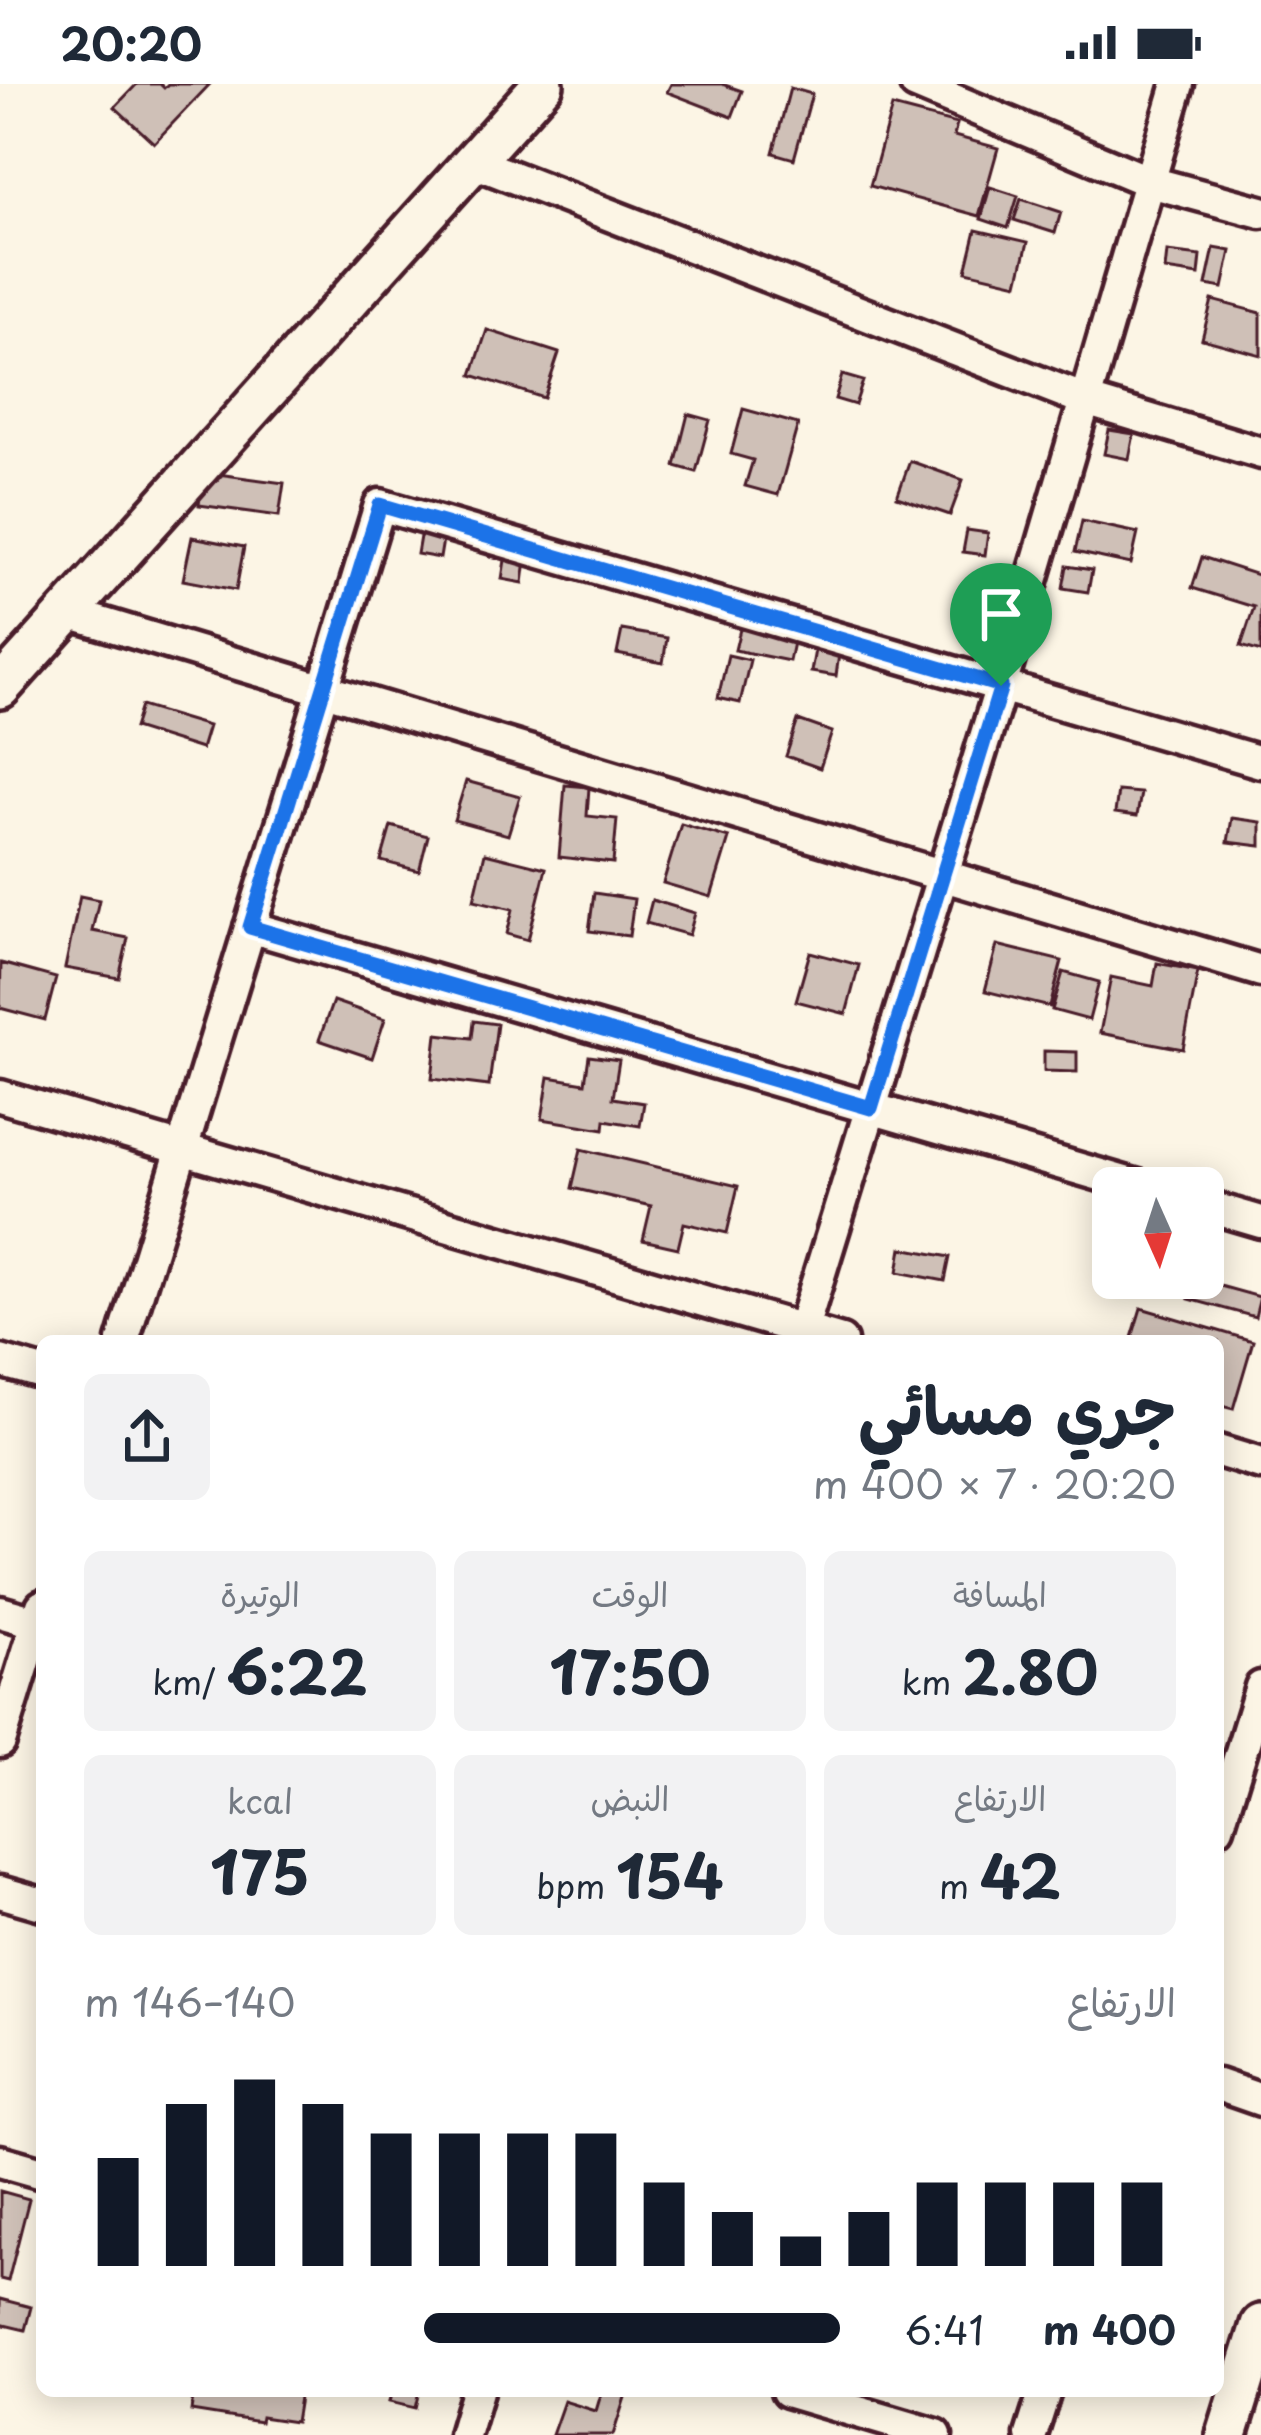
<!DOCTYPE html>
<html lang="ar">
<meta charset="utf-8">
<style>
body{margin:0;font-family:"Playpen Sans","Playpen Sans Arabic",sans-serif;background:#f2f2f3;color:#1f2937;direction:rtl;height:100vh;display:flex;flex-direction:column;font-size:45px;white-space:nowrap}
*{box-sizing:border-box;margin:0}
p{font-size:39px;color:#747a83}
.icon{flex:none;width:66px;height:66px;fill:none;stroke:currentColor;stroke-width:2;stroke-linecap:round;stroke-linejoin:round}
.map{position:relative;flex:1;overflow:hidden;direction:ltr}
.panel{position:absolute;left:36px;top:1251px;width:1188px;height:1062px;display:flex;flex-direction:column;background:#fff;border-radius:18px;box-shadow:0 6px 30px #0003;direction:rtl}
.panel>*{flex:none}
.needle{width:78px;rotate:177deg}
.buttons{position:absolute;left:1092px;top:1083px;display:grid;gap:24px}
.buttons a{display:grid;place-items:center;width:132px;height:132px;border-radius:18px;background:#fff;box-shadow:0 6px 30px #0003;font-size:60px}
.pin{position:absolute;display:grid;place-items:center;width:102px;height:102px;color:#fff;margin:-123px -51px;border-radius:50% 50% 50% 0;rotate:-45deg;box-shadow:0 0 12px #0007}
.pin .icon{rotate:45deg}
.round{display:grid;place-items:center;flex:none;width:126px;height:126px;border-radius:18px;background:#f2f2f3}
.summary{display:flex;align-items:center;justify-content:space-between;height:204px;padding:0 48px}
h1{font-size:66px;font-weight:700;line-height:90px}
.stats{display:grid;grid-template-columns:repeat(3,1fr);gap:18px;height:204px;padding:12px 48px}
.stats div{display:grid;align-content:center;border-radius:18px;background:#f2f2f3;text-align:center}
.stats b{font-size:60px;font-weight:700}
.stats small{font-size:33px;font-weight:400}
.stats p{font-size:33px}
.chart{height:336px;padding:24px 48px}
.chart p{display:flex;justify-content:space-between}
.chart svg{width:100%;height:216px;margin-top:12px;stroke:#111827;stroke-width:6}
ul{padding:0 48px;list-style:none;font-size:39px}
li{display:grid;grid-template-columns:192px 144px 1fr;align-items:center;height:90px}
li i{height:30px;border-radius:15px;background:#111827}
.status{display:flex;justify-content:space-between;align-items:center;height:84px;padding:0 60px;background:#fff;direction:ltr}
.status svg{height:33px;fill:currentColor}
.map>svg:first-child{display:block}
</style>
<div class="status"><b>20:20</b><svg viewBox="0 0 49 12"><path d="M0 12V9h3v3zM5 12V6h3v6zM10 12V3h3v9zM15 12V0h3v12zM26 1h20v11H26zM47 4h2v5h-2z"/></svg></div>
<div class="map">
<svg width="1261" height="2351" viewBox="0 0 1261 2351">
<rect width="100%" height="100%" fill="#fcf5e5"/>
<filter id="ink" filterUnits="userSpaceOnUse"><feTurbulence type="fractalNoise" baseFrequency=".00833" numOctaves="2"/><feDisplacementMap in="SourceGraphic" scale="24" xChannelSelector="R" yChannelSelector="G"/><feConvolveMatrix kernelMatrix="1 2 1 2 8 2 1 2 1" color-interpolation-filters="sRGB"/></filter>
<g filter="url(#ink)">
<path fill="#cfc0b7" stroke="#4a1f2b" stroke-width="3" d="M137,0H160L164,4L168,0H210L154,59L115,23Z
M671,0H722L742,7L732,33L667,8Z
M790,4L812,10L794,75L773,69Z
M892,23L957,40L954,52L998,64L979,132L870,102Z
M990,103L1018,112L1008,144L981,135Z
M1021,115L1061,128L1055,149L1014,136Z
M976,146L1028,158L1018,199L966,187Z
M1214,164L1231,167L1223,204L1206,201Z
M1167,168L1201,172L1199,191L1165,186Z
M1212,216L1261,229V271L1202,255Z
M487,246L559,269L544,314L472,291Z
M842,291L863,297L855,321L835,315Z
M743,325L798,340L778,411L745,402L753,376L731,370Z
M688,330L710,336L696,388L675,382Z
M1109,346L1134,350L1129,375L1104,370Z
M910,377L963,396L950,431L897,413Z
M203,388L284,399L279,432L199,421Z
M424,429L473,461L443,456L440,474L417,470Z
M1082,437L1138,449L1131,480L1075,468Z
M967,446L988,449L985,471L963,468Z
M192,453L244,463L236,506L183,496Z
M508,457L528,460L523,499L502,495Z
M1202,473L1261,492V568L1241,562L1254,523L1192,504Z
M1067,482L1092,486L1088,508L1063,504Z
M745,524L798,535L789,577L735,566Z
M622,546L667,554L663,579L617,570Z
M815,566L839,570L836,592L811,588Z
M728,571L750,576L740,619L718,614Z
M141,622L208,642L201,665L134,644Z
M798,636L832,648L820,684L786,672Z
M466,697L520,712L508,751L454,736Z
M565,701L589,703L587,732L617,735L613,779L559,773Z
M1118,707L1141,709L1137,732L1115,729Z
M1232,734L1261,738V762L1228,758Z
M681,740L729,754L711,813L663,799Z
M391,742L428,752L419,787L381,777Z
M485,769L546,784L528,856L507,850L513,825L474,816Z
M594,809L634,815L629,852L589,847Z
M80,812L99,816L92,847L128,854L119,894L65,884Z
M652,816L695,829L689,851L646,839Z
M997,861L1062,877L1050,923L985,907Z
M810,868L859,881L846,930L796,917Z
M1,879L56,894L45,936L0,924Z
M1157,879L1198,887L1183,965L1100,949L1111,893L1153,902Z
M1063,888L1099,898L1089,936L1052,926Z
M333,917L385,935L372,974L319,956Z
M474,937L497,940L489,1002L432,995L437,950L472,954Z
M1044,967L1077,968V988L1044,987Z
M589,972L619,976L613,1014L644,1019L640,1042L605,1036L604,1045L542,1035L549,993L585,999Z
M581,1065L738,1102L727,1149L684,1139L678,1164L643,1156L651,1122L572,1104Z
M902,1164L950,1173L945,1197L898,1188Z
M1195,1195L1260,1213L1255,1233L1189,1215Z
M1141,1224L1253,1257L1233,1325L1218,1321V1257H1131Z
M0,2107L29,2115L8,2197L0,2195Z
M0,2215L31,2223L25,2246L0,2240Z
M194,2307H300L295,2338L261,2333L260,2338L191,2327Z
M392,2307H419L415,2324L389,2318Z
M602,2307H627L613,2351H552L564,2317L596,2327Z"/>
<g fill="none" stroke-linecap="round" stroke-linejoin="round">
<defs>
<path id="minor" d="M916,0L1150,98L1261,128
M474,78L1085,316L1261,369
M68,529L1261,887
M250,843L1145,1104
M0,1012L841,1257
M1203,1121L1261,1138
M123,1257L380,421L1261,678
M799,1257L1001,602L1178,0
M0,1277L42,1289
M1218,1367L1261,1380
M0,1528L42,1540
M0,1658L42,1522
M1218,1743L1261,1603
M0,1808L42,1820
M1218,2001L1261,2016
M0,2077L42,2089
M787,2307L936,2351
M464,2351L477,2307
M1031,2351L1045,2307"/>
<path id="tertiary" d="M0,604L543,0
M1227,2351L1261,2241"/>
</defs>
<use href="#minor" stroke="#4a1f2b" stroke-width="39"/>
<use href="#tertiary" stroke="#4a1f2b" stroke-width="48"/>
<use href="#minor" stroke="#fcf5e5" stroke-width="30"/>
<use href="#tertiary" stroke="#fcf5e5" stroke-width="39"/>
</g>
</g>
<g fill="none" stroke-linecap="round" stroke-linejoin="round" filter="url(#ink)">
<defs>
<path id="route" d="M380,421L1001,602L871,1024L250,843Z"/>
</defs>
<use href="#route" stroke="#fff" stroke-width="24"/>
<use href="#route" stroke="#1a73e8" stroke-width="15"/>
</g>
</svg>
<div class="buttons">
<a><svg class="needle" viewBox="-14 -14 28 28"><path d="M0-13l5 13h-10z" fill="#e53935"/><path d="M0 13l5-13h-10z" fill="#747a83"/></svg></a>
</div>
<div class="pin" style="left:1001px;top:602px;background:#1e9e55"><svg class="icon" aria-label="arrive" viewBox="0 0 24 24"><path d="M6 21V4h12l-3 4 3 4H6"/></svg></div>
<section class="panel">
<div class="summary"><div><h1>جري مسائي</h1><p>20:20 · 7 × 400 m</p></div><a class="round"><svg class="icon" aria-label="share" viewBox="0 0 24 24"><path d="M12 15V3M7 8l5-5 5 5M5 13v7h14v-7"/></svg></a></div>
<div class="stats">
<div><p>المسافة</p><b>2.80<small> km</small></b></div>
<div><p>الوقت</p><b>17:50</b></div>
<div><p>الوتيرة</p><b>6:22<small> /km</small></b></div>
</div>
<div class="stats">
<div><p>الارتفاع</p><b>42<small> m</small></b></div>
<div><p>النبض</p><b>154<small> bpm</small></b></div>
<div><p>kcal</p><b>175</b></div>
</div>
<div class="chart"><p><span>الارتفاع</span>140–146 m</p>
<svg viewBox="0 0 160 44" preserveAspectRatio="none"><path d="M5 44V22M15 44V11M25 44V6M35 44V11M45 44V17M55 44V17M65 44V17M75 44V17M85 44V27M95 44V33M105 44V38M115 44V33M125 44V27M135 44V27M145 44V27M155 44V27"/></svg>
</div>
<ul>
<li><b>400 m</b>6:41<i style="width:55%"></i></li>
</ul>
</section>
</div>
